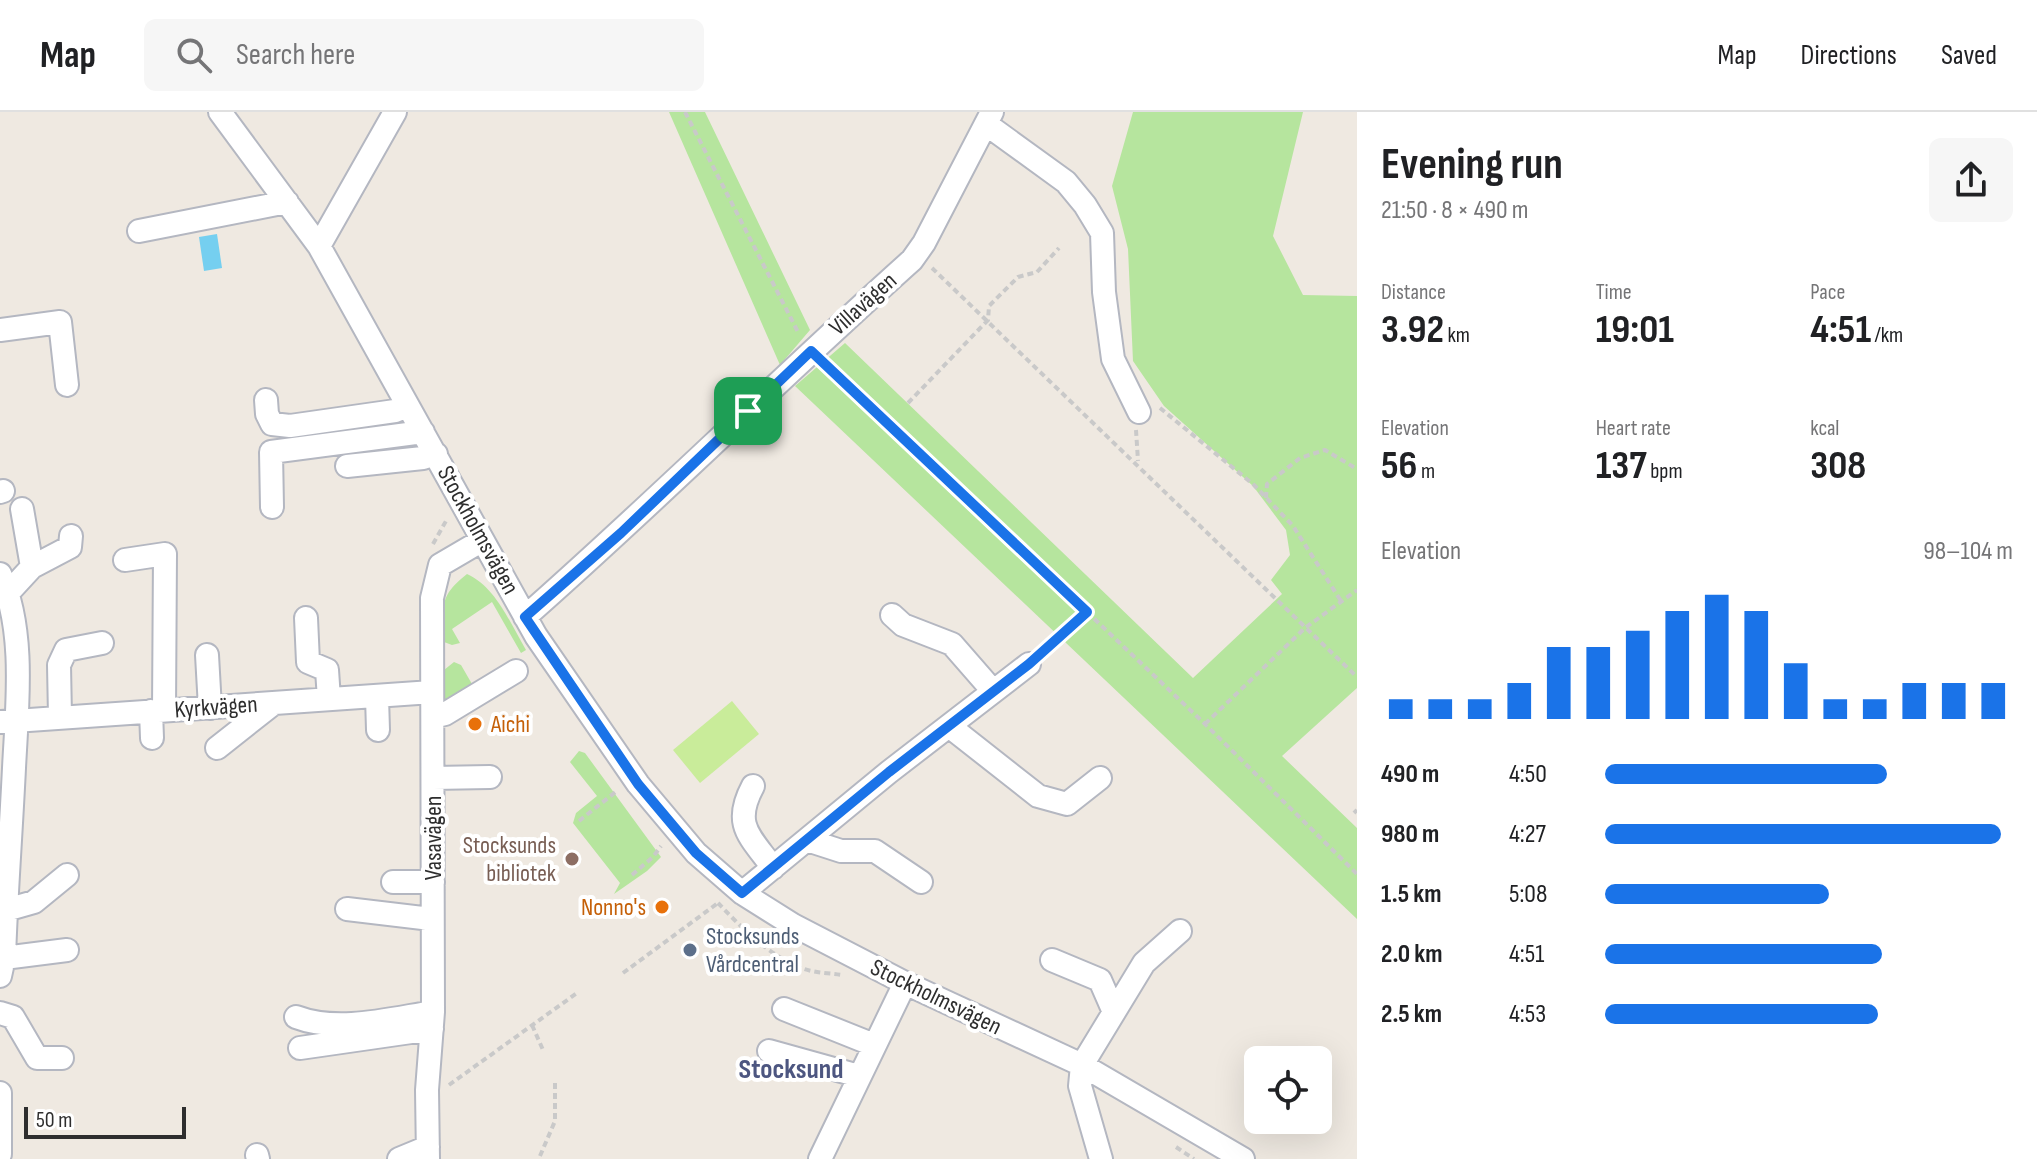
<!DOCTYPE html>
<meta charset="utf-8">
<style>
body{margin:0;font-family:"Sofia Sans Condensed",sans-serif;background:#f6f6f6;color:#202124;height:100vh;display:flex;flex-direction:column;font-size:30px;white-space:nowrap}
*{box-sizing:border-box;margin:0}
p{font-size:26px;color:#757577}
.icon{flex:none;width:44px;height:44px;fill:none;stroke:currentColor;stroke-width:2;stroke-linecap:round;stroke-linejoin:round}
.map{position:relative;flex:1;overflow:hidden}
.drawer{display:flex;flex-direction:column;background:#fff;width:680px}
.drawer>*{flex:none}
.buttons{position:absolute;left:1244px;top:934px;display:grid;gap:16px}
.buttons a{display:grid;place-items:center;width:88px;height:88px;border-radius:12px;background:#fff;box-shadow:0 8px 32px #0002;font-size:40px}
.scale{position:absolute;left:24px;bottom:20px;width:162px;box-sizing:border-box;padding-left:8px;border:4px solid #2e2e2e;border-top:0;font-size:22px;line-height:28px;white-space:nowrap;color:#2e2e2e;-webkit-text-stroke:6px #fff;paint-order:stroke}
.pin{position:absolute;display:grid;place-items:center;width:68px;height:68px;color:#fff;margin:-34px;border-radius:16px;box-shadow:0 4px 12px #0006}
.round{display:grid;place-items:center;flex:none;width:84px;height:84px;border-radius:12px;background:#f6f6f6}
.headline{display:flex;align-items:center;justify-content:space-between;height:136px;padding:0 24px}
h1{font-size:44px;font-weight:700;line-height:60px}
.metrics{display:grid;grid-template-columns:repeat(3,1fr);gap:12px;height:136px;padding:8px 24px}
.metrics div{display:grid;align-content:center}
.metrics b{font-size:40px;font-weight:700}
.metrics small{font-size:22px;font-weight:400}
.metrics p{font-size:22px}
.chart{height:224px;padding:16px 24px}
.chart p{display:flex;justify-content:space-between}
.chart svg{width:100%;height:144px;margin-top:8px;stroke:#1a73e8;stroke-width:6}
ul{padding:0 24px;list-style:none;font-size:26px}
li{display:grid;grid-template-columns:128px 96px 1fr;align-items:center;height:60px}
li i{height:20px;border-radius:10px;background:#1a73e8}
header{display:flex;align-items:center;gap:48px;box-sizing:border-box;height:112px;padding:0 40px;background:#fff;border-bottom:2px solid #e0e0e0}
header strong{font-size:38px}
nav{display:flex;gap:44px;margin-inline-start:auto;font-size:28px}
.search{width:560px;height:72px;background:#f6f6f6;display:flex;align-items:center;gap:20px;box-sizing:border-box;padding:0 28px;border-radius:12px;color:#757577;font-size:30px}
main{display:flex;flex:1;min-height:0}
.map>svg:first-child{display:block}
</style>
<header>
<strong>Map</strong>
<div class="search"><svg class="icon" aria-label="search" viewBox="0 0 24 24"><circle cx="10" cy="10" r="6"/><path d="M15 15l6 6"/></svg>Search here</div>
<nav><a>Map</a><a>Directions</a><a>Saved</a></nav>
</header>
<main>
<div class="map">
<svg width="1357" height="1047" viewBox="0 0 1357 1047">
<rect width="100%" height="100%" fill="#efe9e1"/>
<path fill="#b6e59e" d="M669,0H705L810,218L780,253Z
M1133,0H1303L1273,124L1303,183L1357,184V576L1282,644L1357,716V807L795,274L845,231L1193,566L1282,482L1271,468L1290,443L1286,418L1253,374L1164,294L1133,249L1128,137L1112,74Z
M467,462C496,475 510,511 526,538L521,541L492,490L452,517L460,531L452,533L444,530C444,494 437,486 467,462Z
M454,550L461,553L472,572L445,593L444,558Z
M579,639L585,641L661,745L647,759L614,782L620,771L573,711L576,701L597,684L570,650Z"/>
<path fill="#c9ec9a" d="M732,589L759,622L700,671L673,638Z"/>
<path fill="#75cff0" d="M217,122L222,156L204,159L199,125Z"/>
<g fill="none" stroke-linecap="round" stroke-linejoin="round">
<defs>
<path id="minor" d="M220,0L319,134L536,524L638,672L696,741L742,781L793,813L905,871L1082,953L1243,1047
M986,12L1066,70L1085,93L1102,121L1104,180L1113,247L1139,300
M139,119L287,90
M319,134L395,0
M0,218L60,210L67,273
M266,288L267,302L272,312L290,314L395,299L407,294
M347,354L423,346L436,342
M0,380L3,379
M272,395L271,340L423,320
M22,397L32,455
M125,448L165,442L164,598
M0,462C26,518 17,595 14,656C11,719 6,783 4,846L0,864
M0,482L8,481L32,455L70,435L71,424
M892,503L903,513L952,532L993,579
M525,505C657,389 781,265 912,148L924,131L992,0
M306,506L308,550L327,558L329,587
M207,543L210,596
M377,585L378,618
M151,599L152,626
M60,605L59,553L66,538L102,531
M433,605L445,602L516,559
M0,610L432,580
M949,614L1038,684L1067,692L1100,666
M217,636L274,591
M433,666L490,665
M753,674C732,713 750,724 773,756
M807,728L841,739H875L921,770
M393,770H433
M742,781L889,660L1029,552
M347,797L431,807
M6,798L34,790L67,763
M4,846L67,838
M1052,848L1100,868L1114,900
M784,897L874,933
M0,901L13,905L37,946H62
M296,905C338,921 389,907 433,900
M300,936L432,917
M769,939L859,964
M0,981V1042
M257,1043L258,1047
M399,1047L428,1035
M428,1047L427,978L433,900L432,486L440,453L481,429
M820,1047L905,871
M1101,1047L1080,974L1082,953L1144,851L1180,819"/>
</defs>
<use href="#minor" stroke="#b4b7c1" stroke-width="26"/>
<path stroke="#c9c9c9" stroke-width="4" stroke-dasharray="6 4" stroke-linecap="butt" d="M685,0L799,222
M932,156L1357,565
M826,252L1205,612L1357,762
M908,291L988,208L989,194L1018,165L1037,160L1059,136
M1160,296L1254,373L1293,414L1341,489
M1136,318L1138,349
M1266,386L1267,372L1300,346L1325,338L1357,357
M433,432L446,409
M1044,538L1087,500
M1205,612L1305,516L1357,478
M1354,701L1357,698
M579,709L618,678
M632,763L653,745L661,734
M718,791C742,816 770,845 804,857C816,861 830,861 842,863
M623,861L718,791
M532,913L543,938
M449,973L577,881
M1176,1035L1194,1047
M540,1044L555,1009V968"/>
<use href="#minor" stroke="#fff" stroke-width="22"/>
</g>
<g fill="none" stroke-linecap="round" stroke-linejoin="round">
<defs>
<path id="route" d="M811,239L1087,500L1029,552L889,660L742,781L696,741L638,672L525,505L621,421Z"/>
</defs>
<use href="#route" stroke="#fff" stroke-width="16"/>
<use href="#route" stroke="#1a73e8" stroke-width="10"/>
</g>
<g fill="#e8710a" stroke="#fff" stroke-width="3">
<circle cx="475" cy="612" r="8"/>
<circle cx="662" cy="795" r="8"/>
</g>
<circle fill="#8d6e63" stroke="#fff" stroke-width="3" cx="572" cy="747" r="8"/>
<circle fill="#5c6f8a" stroke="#fff" stroke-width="3" cx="690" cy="838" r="8"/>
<g text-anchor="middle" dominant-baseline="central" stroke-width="8" stroke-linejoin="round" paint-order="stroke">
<g font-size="24" fill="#2e2e2e" stroke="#fff">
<text transform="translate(863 192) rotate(-42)">Villavägen</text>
<text transform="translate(478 418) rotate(61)">Stockholmsvägen</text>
<text transform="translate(216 595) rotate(-4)">Kyrkvägen</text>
<text transform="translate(433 726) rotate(-90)">Vasavägen</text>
<text transform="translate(936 885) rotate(26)">Stockholmsvägen</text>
</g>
<g font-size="24" fill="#c56008" stroke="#fff" text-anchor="start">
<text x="491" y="612">Aichi</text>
<text x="646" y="795" text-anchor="end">Nonno's</text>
</g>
<g font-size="24" fill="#785e54" stroke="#fff" text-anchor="end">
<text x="556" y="733">Stocksunds<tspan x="556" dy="28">bibliotek</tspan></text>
</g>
<g font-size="24" fill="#4e5e75" stroke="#fff" text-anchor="start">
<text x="706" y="824">Stocksunds<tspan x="706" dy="28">Vårdcentral</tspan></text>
</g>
<g font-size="28" font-weight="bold" fill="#4d5680" stroke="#fff">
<text x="791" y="957">Stocksund</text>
</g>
</g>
</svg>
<div class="buttons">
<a><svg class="icon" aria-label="locate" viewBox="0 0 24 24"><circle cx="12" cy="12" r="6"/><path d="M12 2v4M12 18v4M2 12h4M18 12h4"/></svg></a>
</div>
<div class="scale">50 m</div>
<div class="pin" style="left:748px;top:299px;background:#1e9e55"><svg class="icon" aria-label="arrive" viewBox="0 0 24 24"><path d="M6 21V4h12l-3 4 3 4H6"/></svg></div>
</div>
<section class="drawer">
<div class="headline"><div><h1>Evening run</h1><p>21:50 · 8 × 490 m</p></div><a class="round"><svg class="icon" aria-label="share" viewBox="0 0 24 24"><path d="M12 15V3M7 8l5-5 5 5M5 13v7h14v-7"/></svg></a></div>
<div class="metrics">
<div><p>Distance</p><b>3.92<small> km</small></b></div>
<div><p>Time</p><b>19:01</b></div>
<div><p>Pace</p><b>4:51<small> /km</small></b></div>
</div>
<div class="metrics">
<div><p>Elevation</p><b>56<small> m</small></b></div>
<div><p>Heart rate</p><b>137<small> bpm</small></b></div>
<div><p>kcal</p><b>308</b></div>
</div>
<div class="chart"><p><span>Elevation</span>98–104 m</p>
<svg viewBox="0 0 160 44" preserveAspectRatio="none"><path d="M5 44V38M15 44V38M25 44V38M35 44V33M45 44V22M55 44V22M65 44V17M75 44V11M85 44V6M95 44V11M105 44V27M115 44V38M125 44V38M135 44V33M145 44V33M155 44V33"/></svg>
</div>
<ul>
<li><b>490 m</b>4:50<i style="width:69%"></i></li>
<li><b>980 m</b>4:27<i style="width:97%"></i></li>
<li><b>1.5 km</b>5:08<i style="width:55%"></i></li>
<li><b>2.0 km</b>4:51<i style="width:68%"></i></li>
<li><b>2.5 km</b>4:53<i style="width:67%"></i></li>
</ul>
</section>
</main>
